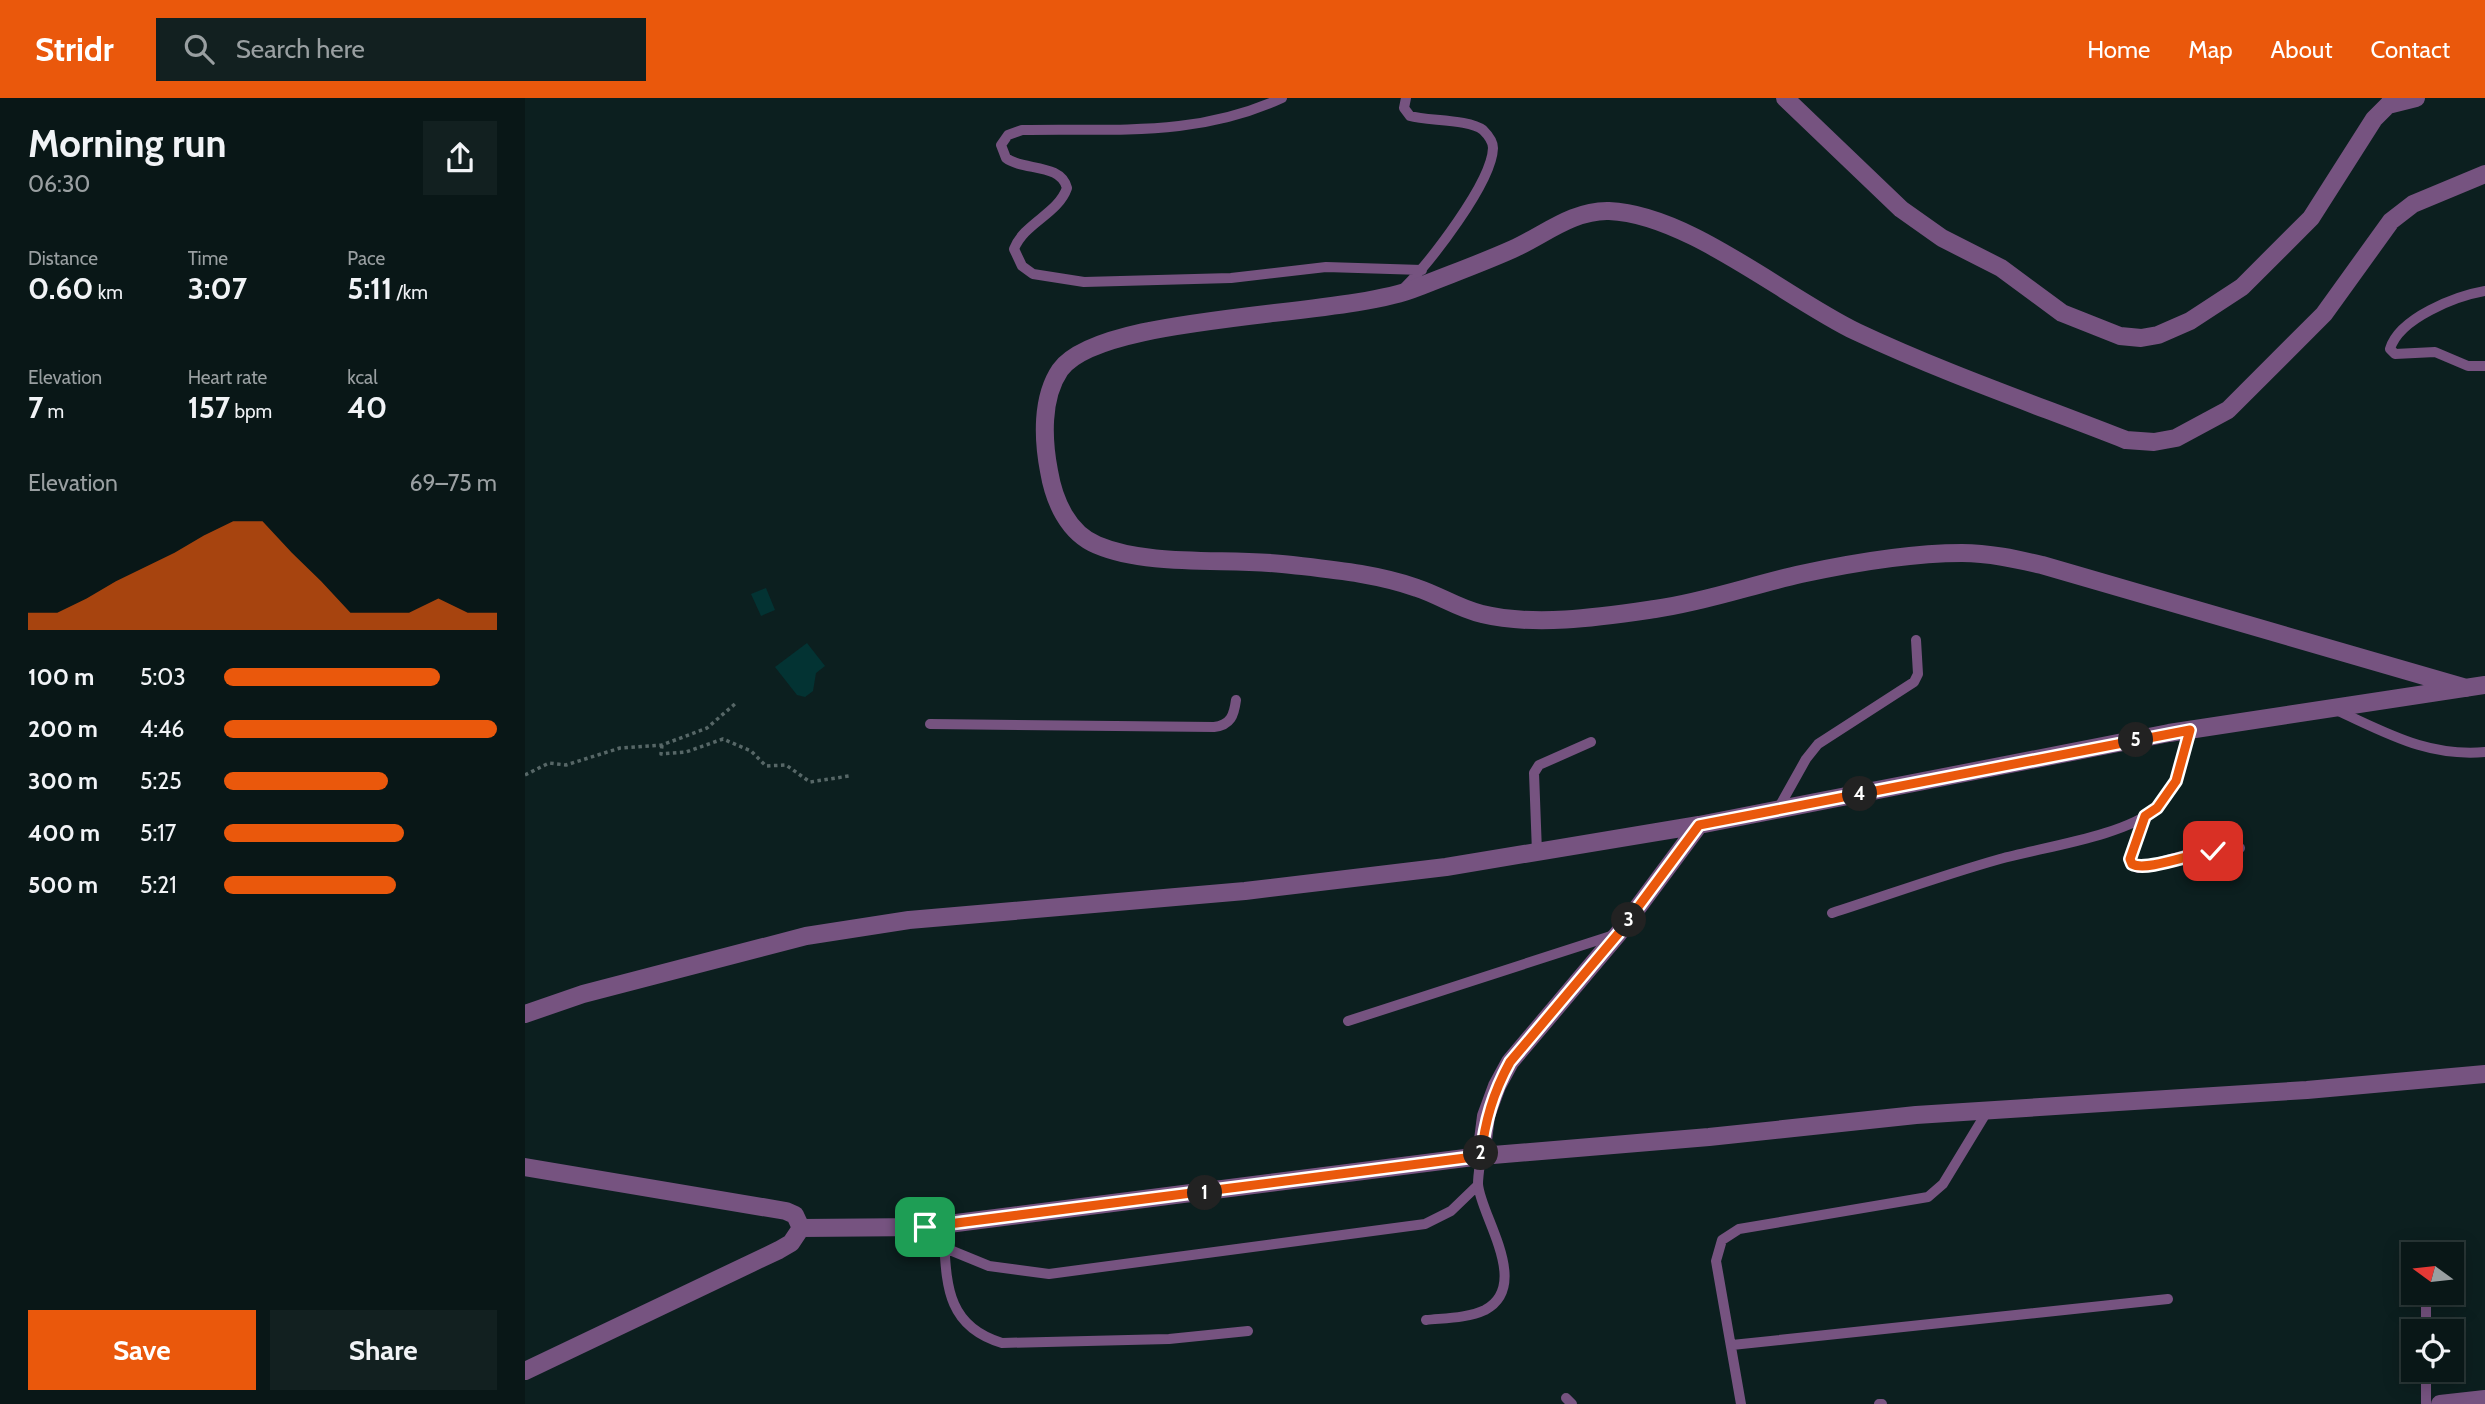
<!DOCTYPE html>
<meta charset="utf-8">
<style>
body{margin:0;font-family:Cabin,sans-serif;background:#122020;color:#f1f3f6;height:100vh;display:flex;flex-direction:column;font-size:26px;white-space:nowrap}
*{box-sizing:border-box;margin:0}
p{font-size:23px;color:#999fa1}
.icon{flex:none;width:38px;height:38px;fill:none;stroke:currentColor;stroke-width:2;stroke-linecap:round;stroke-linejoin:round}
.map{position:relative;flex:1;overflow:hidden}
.side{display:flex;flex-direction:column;background:#091717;width:525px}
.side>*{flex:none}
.needle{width:46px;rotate:285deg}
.buttons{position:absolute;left:1876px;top:1144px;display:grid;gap:14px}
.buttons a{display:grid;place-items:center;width:63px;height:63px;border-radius:0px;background:#091717;box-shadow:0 4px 18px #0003,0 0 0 2px #293636;font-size:35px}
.pin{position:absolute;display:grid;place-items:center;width:60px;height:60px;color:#fff;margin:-30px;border-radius:14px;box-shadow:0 4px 10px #0006}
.km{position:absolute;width:35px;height:35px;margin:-18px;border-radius:50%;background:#222;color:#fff;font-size:19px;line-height:35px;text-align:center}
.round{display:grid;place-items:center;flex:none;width:74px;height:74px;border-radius:0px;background:#122020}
.summary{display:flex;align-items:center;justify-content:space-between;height:119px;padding:0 28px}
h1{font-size:38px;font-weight:700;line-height:52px}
.stats{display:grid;grid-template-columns:repeat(3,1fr);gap:10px;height:119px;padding:7px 28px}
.stats div{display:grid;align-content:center}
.stats b{font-size:30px;font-weight:700}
.stats small{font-size:19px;font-weight:400}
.stats p{font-size:19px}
.chart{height:196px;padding:14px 28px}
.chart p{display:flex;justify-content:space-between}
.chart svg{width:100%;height:126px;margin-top:7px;fill:#ea580c;opacity:.7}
.button{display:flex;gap:14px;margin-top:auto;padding:14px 28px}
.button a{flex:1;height:80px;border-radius:0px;background:#ea580c;color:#fff;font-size:28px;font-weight:700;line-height:80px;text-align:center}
.button a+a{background:#122020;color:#f1f3f6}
ul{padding:0 28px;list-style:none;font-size:23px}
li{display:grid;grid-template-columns:112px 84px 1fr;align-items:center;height:52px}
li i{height:18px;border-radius:9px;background:#ea580c}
header{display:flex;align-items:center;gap:42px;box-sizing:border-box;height:98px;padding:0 35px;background:#ea580c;color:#fff}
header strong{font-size:33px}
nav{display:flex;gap:38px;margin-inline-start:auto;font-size:24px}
.search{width:490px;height:63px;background:#122020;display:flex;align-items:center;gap:18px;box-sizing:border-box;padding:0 24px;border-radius:0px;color:#999fa1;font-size:26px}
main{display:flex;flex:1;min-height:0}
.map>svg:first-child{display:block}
</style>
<header>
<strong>Stridr</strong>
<div class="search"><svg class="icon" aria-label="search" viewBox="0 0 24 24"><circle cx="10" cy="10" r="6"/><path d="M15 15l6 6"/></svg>Search here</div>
<nav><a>Home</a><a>Map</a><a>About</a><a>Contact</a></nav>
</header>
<main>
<section class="side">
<div class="summary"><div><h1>Morning run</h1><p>06:30</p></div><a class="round"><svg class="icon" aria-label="share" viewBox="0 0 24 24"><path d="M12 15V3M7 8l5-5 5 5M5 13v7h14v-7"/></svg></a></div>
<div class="stats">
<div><p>Distance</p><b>0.60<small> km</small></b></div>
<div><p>Time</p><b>3:07</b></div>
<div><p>Pace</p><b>5:11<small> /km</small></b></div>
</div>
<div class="stats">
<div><p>Elevation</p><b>7<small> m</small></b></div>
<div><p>Heart rate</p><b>157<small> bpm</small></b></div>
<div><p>kcal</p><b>40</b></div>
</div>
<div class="chart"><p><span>Elevation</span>69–75 m</p>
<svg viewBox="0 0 160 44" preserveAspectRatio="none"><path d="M0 44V38L10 38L20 33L30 27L40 22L50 17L60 11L70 6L80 6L90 17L100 27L110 38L120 38L130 38L140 33L150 38L160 38V44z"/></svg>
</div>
<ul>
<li><b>100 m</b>5:03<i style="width:79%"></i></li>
<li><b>200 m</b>4:46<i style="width:100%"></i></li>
<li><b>300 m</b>5:25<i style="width:60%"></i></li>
<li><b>400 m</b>5:17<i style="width:66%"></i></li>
<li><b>500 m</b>5:21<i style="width:63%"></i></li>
</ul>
<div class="button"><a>Save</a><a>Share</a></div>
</section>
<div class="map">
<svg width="1960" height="1306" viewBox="0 0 1960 1306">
<rect width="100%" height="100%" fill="#0c1f1f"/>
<path fill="#033333" d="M241,490L250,512L236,518L226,496Z
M282,545L300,568L291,575L288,593L280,599L272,597L250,569Z"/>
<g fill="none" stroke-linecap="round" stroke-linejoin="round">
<path stroke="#576767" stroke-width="3.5" stroke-dasharray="3.5 3.5" stroke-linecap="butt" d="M137,647L136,656L161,654L198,641L226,653L241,668L261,667L285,684L324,678
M0,677L24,665L41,667L95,650L137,647L182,630L211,605"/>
<path stroke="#765380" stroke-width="10" d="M757,0C670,40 590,30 497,32L483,37L476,47L481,60C498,73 536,65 542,90C533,116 499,125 489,151L497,168L508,176L559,184L706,180L801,169L897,172
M880,189C904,165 967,85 968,50C968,43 963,37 958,32C944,21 903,23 885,18L879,10L881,0
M1960,193C1931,198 1874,220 1865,251L1870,256L1910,254L1943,268H1960
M1811,612C1862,635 1902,659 1960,654
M405,626L689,629C706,627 709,617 711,602
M1253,711L1281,661L1293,646L1389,584L1393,576L1391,542
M1619,718L1605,761L1613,770L1667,755L1715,750
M1012,754L1009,675L1014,667L1066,644
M1307,815C1363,797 1418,777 1475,761C1518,749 1600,738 1632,710C1654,691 1658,659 1665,632
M823,923L1089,837
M418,1127C422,1180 417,1227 477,1245L644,1241L723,1233
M420,1150L464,1168L524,1176L900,1126L926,1113L953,1087
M901,1222C920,1220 943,1220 960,1212C1007,1187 955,1117 953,1086C953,1077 955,1067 956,1058
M1901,1234V1195
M1207,1247L1643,1201
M1041,1300L1047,1306
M1216,1306L1191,1163L1197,1142L1214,1131L1403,1099L1418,1086L1463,1012
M1354,1306H1357
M1901,1306V1272"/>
<path stroke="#765380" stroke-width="18" d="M1260,0L1376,111L1417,140L1476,170L1537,215L1595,238L1616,240L1633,237L1665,223L1717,189L1786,120L1849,21L1863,7L1891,0
M1941,590L1517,467C1491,461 1464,455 1437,455C1385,455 1327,465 1276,476C1227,487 1180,504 1130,511C1075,519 1011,529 957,516C934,511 914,497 892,490C852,476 810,472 767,467C707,459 626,470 572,447C543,435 529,403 524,373C518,342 516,300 535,272C575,215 818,220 891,190C923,177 957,165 988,151C1019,137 1048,112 1084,113C1163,116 1261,200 1332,234C1419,275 1512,307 1601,342L1629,344L1651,340L1703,312L1799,216L1866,123L1888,106L1960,76
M0,916L58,896L281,838L384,822L720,793L921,769L1174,727L1644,635L1960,587
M956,1058L1184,1039L1391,1017L1782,992L1960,976
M0,1069L261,1113L270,1117L276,1130
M276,1130L400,1129L956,1058L961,1018L972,988L985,964L1093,836L1174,727
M0,1273L254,1152L266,1145L276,1130
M1915,1306L1960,1301"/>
</g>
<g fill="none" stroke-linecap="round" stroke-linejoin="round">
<defs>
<path id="route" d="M400,1129L956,1058C960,1023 968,995 985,964L1093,836L1174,727L1665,632L1651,683L1632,710L1620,718L1605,761L1607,766C1621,774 1668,755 1688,753"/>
</defs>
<use href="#route" stroke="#fff" stroke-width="14"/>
<use href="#route" stroke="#ea580c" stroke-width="9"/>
</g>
</svg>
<div class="buttons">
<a><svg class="needle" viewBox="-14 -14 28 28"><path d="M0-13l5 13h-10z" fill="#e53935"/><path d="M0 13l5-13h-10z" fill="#999fa1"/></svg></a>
<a><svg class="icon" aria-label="locate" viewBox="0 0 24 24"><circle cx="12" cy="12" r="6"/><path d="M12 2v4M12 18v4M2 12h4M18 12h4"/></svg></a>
</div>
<div class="pin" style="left:400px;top:1129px;background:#1e9e55"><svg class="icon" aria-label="arrive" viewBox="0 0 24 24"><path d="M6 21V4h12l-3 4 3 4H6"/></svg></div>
<div class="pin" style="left:1688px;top:753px;background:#d93025"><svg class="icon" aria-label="check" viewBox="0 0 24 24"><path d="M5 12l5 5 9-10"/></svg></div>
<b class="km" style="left:680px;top:1095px">1</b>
<b class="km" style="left:956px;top:1055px">2</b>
<b class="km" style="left:1104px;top:822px">3</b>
<b class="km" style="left:1335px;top:696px">4</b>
<b class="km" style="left:1611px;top:642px">5</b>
</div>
</main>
